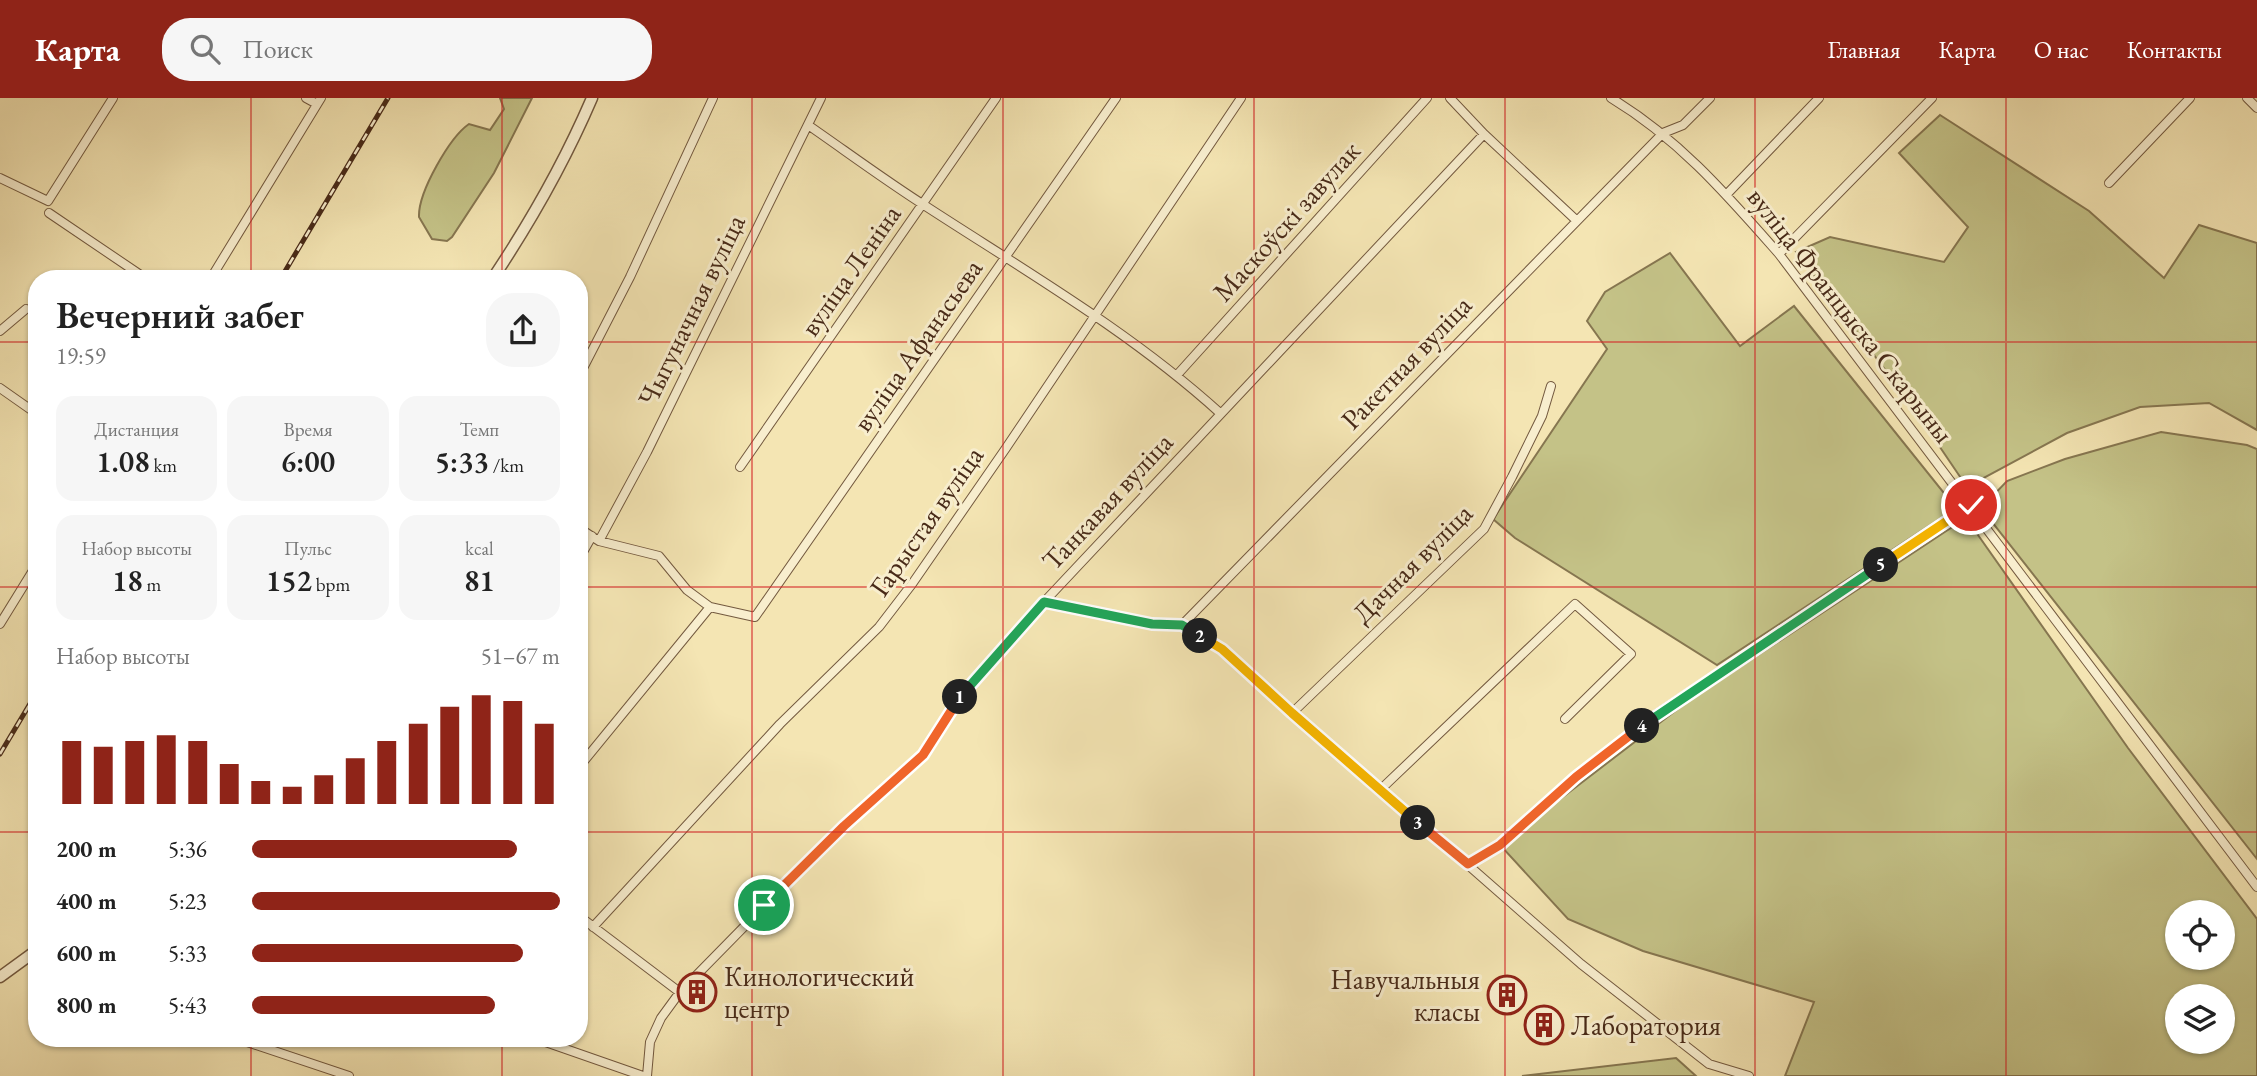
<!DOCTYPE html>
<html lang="ru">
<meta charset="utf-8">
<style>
body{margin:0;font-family:"EB Garamond",serif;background:#f6f6f6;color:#222;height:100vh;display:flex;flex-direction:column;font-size:26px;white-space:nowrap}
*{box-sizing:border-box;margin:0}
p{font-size:23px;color:#767676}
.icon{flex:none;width:38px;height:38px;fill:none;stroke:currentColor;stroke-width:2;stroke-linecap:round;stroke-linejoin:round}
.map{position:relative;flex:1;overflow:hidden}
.sheet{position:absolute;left:28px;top:172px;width:560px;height:777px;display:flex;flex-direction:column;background:#fff;border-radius:28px;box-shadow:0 2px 5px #0004}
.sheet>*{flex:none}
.controls{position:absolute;left:2165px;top:802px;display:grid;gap:14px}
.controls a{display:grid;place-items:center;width:70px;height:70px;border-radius:50%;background:#fff;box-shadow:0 2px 5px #0004;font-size:35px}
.pin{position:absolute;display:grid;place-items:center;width:60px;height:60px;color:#fff;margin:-30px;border:4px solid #fff;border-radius:50%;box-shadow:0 2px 7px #0007}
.km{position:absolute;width:35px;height:35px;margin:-18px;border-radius:50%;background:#222;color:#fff;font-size:19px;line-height:35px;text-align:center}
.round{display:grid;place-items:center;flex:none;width:74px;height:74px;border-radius:28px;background:#f6f6f6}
.headline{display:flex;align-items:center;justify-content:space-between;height:119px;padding:0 28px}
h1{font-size:38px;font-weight:600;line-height:52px}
.metrics{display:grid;grid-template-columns:repeat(3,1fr);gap:10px;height:119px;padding:7px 28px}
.metrics div{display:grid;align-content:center;border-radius:18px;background:#f6f6f6;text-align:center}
.metrics b{font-size:30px;font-weight:600}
.metrics small{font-size:19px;font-weight:400}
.metrics p{font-size:19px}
.chart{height:196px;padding:14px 28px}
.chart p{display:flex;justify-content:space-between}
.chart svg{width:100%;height:126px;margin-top:7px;stroke:#8f2418;stroke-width:6}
ul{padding:0 28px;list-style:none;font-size:23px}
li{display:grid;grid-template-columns:112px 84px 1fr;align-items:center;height:52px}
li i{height:18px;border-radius:9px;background:#8f2418}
header{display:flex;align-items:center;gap:42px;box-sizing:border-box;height:98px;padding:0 35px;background:#8f2418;color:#fff}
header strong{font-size:33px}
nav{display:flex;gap:38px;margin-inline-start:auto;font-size:24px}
.search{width:490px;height:63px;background:#f6f6f6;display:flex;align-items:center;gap:18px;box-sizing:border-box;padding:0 24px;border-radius:28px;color:#767676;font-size:26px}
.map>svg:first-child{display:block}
</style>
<header>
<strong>Карта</strong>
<div class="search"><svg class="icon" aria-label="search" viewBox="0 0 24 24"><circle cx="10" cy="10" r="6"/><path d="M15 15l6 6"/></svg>Поиск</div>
<nav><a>Главная</a><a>Карта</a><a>О нас</a><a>Контакты</a></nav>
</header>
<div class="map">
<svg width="2257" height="978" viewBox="0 0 2257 978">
<rect width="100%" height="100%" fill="#f4e5b3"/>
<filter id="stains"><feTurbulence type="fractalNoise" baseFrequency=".00286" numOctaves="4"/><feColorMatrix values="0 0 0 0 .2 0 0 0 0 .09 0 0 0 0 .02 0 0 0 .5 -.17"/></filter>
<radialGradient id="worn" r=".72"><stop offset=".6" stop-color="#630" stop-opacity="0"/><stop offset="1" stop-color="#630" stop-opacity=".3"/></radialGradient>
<path fill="#c4c287" stroke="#867650" stroke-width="2" fill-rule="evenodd" d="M500,0H532L494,75L452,139L447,143L432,141L419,119C418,94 450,39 469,26L490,32L504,11Z
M1940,17L2089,113L2164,180L2199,127L2257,145V332L2209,305L2140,309L2067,335L1967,389L1908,302L1796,154L1830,139L1944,164L1968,129L1899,55Z
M1670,155L1740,248L1794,208L1956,410L1717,567L1515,440L1493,421L1607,251L1587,223L1605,194Z
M2161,334L2247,347L2257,351V761L1981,410L2007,383L2065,361Z
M1966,420L2128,650L2257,821V978H1785L1814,904L1643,853L1568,821L1500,747L1687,604ZM2177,814H2222V859H2177ZM2177,898H2222V943H2177Z
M1676,960L1696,978H1522Z"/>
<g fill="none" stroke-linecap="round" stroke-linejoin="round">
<defs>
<path id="minor" d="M306,0L317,6
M1450,0L1484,36L1576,122
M1611,0C1679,41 1727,97 1779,156L2257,789
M2247,0L2257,10
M808,27C847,54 886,83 927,109C1027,174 1132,235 1220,315
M0,80L48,103L113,0
M2109,85L2190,0
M1727,96L1819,0
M49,115L145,180
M1779,156L1932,0
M211,180L321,0
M0,233L26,211
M1177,277L1427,0
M579,278L630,179L713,0
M0,290L37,316
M740,369L996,0
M579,430L599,443L659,458L687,492L710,509L755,519L1116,0
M599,443L647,354L821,0
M579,461L592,438
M1044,504L1152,526L1182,527L1222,551L1379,693L1468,767L1581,866L1709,966L1749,978
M0,526L37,466
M1182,527L1663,35L1683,27L1710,0
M1292,615L1484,431L1512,379L1542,318L1551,288
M579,669L710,509
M1379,693L1575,506L1631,556L1565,621
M1468,767L1500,747L1576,679L1657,616L1971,406
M579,818L694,905
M593,829L780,626L879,529L912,486L1006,350L1241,0
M235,940L349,978
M534,940L643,978
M647,978L650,944L661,920L680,894L843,728L923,657L963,594L1044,504L1484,36"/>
<path id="tertiary" d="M493,180C531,123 565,63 592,0
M0,879L37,852"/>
</defs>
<use href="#minor" stroke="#73593f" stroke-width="10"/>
<use href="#tertiary" stroke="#73593f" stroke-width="13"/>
<use href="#minor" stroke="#f8eece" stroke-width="8"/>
<use href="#tertiary" stroke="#f8eece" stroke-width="10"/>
<defs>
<path id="rail" d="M281,180L388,0
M0,656L37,594"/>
</defs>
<use href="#rail" stroke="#482a18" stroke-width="5"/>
<use href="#rail" stroke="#f8eece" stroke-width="2.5" stroke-dasharray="8" stroke-linecap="butt"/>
</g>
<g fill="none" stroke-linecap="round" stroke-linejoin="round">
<defs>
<path id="split-1" d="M764,807L844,728L923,657L960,599"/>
<path id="split-2" d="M960,599L1044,504L1152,526L1182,527L1200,538"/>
<path id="split-3" d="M1200,538L1222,551L1292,615L1418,725"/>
<path id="split-4" d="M1418,725L1468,766L1500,747L1576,679L1642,628"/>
<path id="split-5" d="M1642,628L1881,467"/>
<path id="split-6" d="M1881,467L1971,407"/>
</defs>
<use href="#split-1" stroke="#fff" stroke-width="14"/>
<use href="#split-2" stroke="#fff" stroke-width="14"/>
<use href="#split-3" stroke="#fff" stroke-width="14"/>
<use href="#split-4" stroke="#fff" stroke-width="14"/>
<use href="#split-5" stroke="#fff" stroke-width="14"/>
<use href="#split-6" stroke="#fff" stroke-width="14"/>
<use href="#split-1" stroke="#f0652b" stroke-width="9"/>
<use href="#split-2" stroke="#22a559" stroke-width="9"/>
<use href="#split-3" stroke="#f5b400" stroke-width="9"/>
<use href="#split-4" stroke="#f0652b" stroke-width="9"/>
<use href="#split-5" stroke="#22a559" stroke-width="9"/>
<use href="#split-6" stroke="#f5b400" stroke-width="9"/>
</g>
<path fill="none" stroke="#d62828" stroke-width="2" stroke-opacity="0.55" d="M251,0V180M502,0V180M752,0V978M1003,0V978M1254,0V978M1505,0V978M1755,0V978M2006,0V978M0,244H37M579,244H2257M0,489H37M579,489H2257M0,734H37M579,734H2257M251,940V978M502,940V978"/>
<defs>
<symbol id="building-ring" viewBox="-11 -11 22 22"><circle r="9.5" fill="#f8eece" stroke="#8f2418" stroke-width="1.5"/><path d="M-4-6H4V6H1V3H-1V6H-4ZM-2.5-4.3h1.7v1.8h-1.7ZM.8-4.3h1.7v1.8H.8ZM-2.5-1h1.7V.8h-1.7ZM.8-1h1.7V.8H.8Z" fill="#8f2418"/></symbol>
</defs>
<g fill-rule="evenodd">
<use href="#building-ring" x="675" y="872" width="44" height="44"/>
<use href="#building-ring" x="1485" y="875" width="44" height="44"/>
<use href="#building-ring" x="1522" y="905" width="44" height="44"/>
</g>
<g text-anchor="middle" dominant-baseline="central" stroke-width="6" stroke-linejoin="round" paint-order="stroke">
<g font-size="28" fill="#482a18" stroke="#f8eece">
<text transform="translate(1286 123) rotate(-48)">Маскоўскі завулак</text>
<text transform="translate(850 172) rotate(-55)">вуліца Леніна</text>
<text transform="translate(691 212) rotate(-64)">Чыгуначная вуліца</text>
<text transform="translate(1851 217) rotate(52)">вуліца Францыска Скарыны</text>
<text transform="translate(917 247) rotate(-55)">вуліца Афанасьева</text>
<text transform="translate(1406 264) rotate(-46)">Ракетная вуліца</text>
<text transform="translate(1107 403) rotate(-47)">Танкавая вуліца</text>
<text transform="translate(926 423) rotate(-55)">Гарыстая вуліца</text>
<text transform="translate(1412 465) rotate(-45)">Дачная вуліца</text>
</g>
<g font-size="28" fill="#482a18" stroke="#f8eece" text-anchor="start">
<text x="724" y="878">Кинологический<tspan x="724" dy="32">центр</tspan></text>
<text x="1480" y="881" text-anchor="end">Навучальныя<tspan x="1480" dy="32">класы</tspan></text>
<text x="1571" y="927">Лаборатория</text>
</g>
</g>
<rect width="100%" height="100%" filter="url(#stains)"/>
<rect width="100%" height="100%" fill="url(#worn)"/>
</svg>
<div class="controls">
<a><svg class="icon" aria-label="locate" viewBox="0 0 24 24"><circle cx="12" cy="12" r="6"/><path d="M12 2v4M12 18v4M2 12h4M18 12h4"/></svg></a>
<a><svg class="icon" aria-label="layers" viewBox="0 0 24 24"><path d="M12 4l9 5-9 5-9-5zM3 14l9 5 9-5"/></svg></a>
</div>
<div class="pin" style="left:764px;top:807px;background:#1e9e55"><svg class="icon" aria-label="arrive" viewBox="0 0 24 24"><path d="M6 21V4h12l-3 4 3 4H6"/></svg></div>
<div class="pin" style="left:1971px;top:407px;background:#d93025"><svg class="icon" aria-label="check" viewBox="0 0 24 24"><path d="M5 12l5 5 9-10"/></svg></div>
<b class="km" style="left:960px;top:599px">1</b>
<b class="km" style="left:1200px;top:538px">2</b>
<b class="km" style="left:1418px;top:725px">3</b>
<b class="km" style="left:1642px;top:628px">4</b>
<b class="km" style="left:1881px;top:467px">5</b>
<section class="sheet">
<div class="headline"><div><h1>Вечерний забег</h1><p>19:59</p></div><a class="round"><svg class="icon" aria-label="share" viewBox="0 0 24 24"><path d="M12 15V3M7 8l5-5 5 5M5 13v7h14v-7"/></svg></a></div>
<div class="metrics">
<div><p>Дистанция</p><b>1.08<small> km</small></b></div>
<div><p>Время</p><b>6:00</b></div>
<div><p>Темп</p><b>5:33<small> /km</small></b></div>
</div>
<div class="metrics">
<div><p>Набор высоты</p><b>18<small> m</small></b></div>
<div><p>Пульс</p><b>152<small> bpm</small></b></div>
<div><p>kcal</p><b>81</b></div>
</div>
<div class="chart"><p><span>Набор высоты</span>51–67 m</p>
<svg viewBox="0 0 160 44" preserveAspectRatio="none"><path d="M5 44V22M15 44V24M25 44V22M35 44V20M45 44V22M55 44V30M65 44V36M75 44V38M85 44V34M95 44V28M105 44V22M115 44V16M125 44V10M135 44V6M145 44V8M155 44V16"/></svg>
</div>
<ul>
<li><b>200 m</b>5:36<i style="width:86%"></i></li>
<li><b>400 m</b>5:23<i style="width:100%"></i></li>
<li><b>600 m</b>5:33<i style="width:88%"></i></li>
<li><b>800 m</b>5:43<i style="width:79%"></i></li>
</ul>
</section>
</div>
